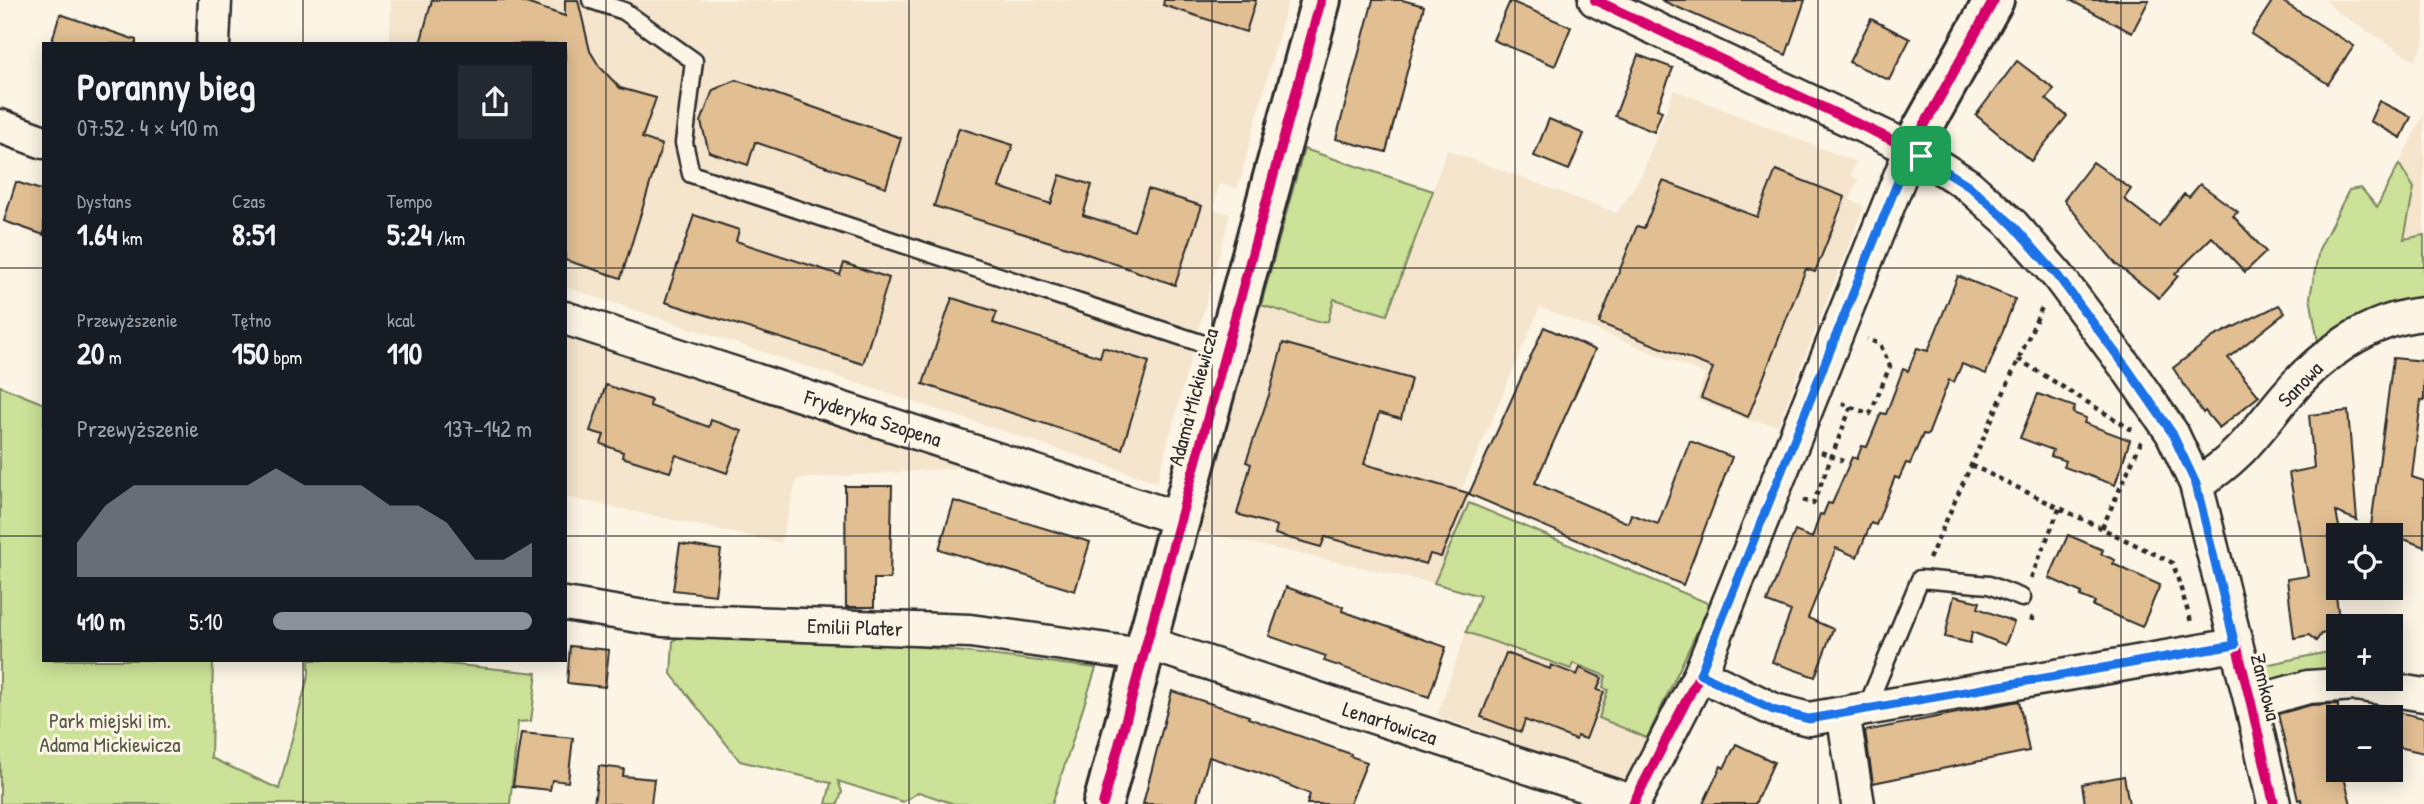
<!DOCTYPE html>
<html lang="pl">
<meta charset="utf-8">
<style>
body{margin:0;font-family:"Patrick Hand",sans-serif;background:#242831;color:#f1f3f6;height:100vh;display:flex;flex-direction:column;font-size:26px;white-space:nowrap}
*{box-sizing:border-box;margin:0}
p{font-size:23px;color:#9ea1a6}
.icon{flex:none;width:38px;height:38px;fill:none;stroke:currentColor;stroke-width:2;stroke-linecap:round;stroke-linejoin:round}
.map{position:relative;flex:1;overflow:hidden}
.sheet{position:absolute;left:42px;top:42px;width:525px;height:620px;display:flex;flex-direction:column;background:#171b24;border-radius:0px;box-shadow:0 4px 18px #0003}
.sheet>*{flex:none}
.buttons{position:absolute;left:2326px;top:523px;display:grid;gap:14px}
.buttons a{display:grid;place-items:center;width:77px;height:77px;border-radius:0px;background:#171b24;box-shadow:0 4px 18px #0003;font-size:35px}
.pin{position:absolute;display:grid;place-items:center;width:60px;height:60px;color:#fff;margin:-30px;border-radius:14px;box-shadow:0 4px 10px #0006}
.round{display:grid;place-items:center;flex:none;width:74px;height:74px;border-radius:0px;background:#242831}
.headline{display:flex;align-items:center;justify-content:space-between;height:119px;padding:0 35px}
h1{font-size:38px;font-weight:700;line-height:52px}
.figures{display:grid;grid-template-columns:repeat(3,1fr);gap:10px;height:119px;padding:7px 35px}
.figures div{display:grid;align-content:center}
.figures b{font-size:30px;font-weight:700}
.figures small{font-size:19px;font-weight:400}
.figures p{font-size:19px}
.chart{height:196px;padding:14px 35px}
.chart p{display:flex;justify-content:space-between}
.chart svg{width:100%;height:126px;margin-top:7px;fill:#8c9099;opacity:.7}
ul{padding:0 35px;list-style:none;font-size:23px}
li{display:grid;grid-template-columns:112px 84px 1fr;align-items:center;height:52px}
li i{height:18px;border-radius:9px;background:#8c9099}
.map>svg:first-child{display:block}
</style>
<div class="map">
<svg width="2424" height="804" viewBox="0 0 2424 804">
<rect width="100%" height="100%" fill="#fcf5e5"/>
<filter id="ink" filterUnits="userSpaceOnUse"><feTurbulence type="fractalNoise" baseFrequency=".0143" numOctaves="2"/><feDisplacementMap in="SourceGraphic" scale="14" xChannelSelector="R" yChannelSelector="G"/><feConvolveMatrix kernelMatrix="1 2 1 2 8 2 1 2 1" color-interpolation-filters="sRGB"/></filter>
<g filter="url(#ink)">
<path fill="#f4e5cc" d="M391,0H1288L1238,188L1219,184L1213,209L1230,214L1157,482L565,287V44H390Z
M2325,0H2424V42L2415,61L2336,11Z
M1674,90L1856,162L1851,175L1858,179L1850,200L1864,206L1778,425L1750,421L1696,400L1705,374L1540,307L1461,491L1468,497L1469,503L1434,583L1199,532L1261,305L1319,322L1328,320L1334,299L1387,315L1447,150L1617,213L1642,174Z
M2424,114V235L2404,239L2414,189L2399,164Z
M565,338L895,444L963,468L797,479L781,543L565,497Z
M1466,632L1571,669L1573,663L1607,676L1608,690L1600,718L1647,738L1626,778H1612L1437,716Z"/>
<path fill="#cbe298" stroke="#7b8662" stroke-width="2" d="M1304,149L1433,191L1387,315L1334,299L1328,321L1318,322L1261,305Z
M2399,164L2414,188L2404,239L2424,235V302L2393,303L2377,308L2318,342L2310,297L2319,249L2349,190L2361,188L2377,207Z
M0,386L44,404V660H213L211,758L279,789L309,673V660H406L537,673L531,721L518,722L510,804H0Z
M1469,503L1710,604L1647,738L1599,718L1608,690L1603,687L1606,676L1573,663L1571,669L1466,632L1480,596L1434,583Z
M689,631L882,642L1096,668L1052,804H954L919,792L903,802L838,781L842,792L838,804H826L831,783L740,761L671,674L673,641Z
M2338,650V675L2270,684L2265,665Z"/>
<path fill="#e2bf93" stroke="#2b2b2b" stroke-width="2" d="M432,0H517L565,16V0H578L590,51L599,66L620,88L656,98L642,138L662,145L621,278L565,260V44H420Z
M1164,0H1256L1246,32L1163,5Z
M1373,0H1402L1424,6L1386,152L1336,139Z
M1661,0H1805L1786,55Z
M2070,0H2149L2132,33Z
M2273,0H2280L2354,46L2328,84L2251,34Z
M1510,1L1571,27L1555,66L1493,40Z
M60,14L136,40V44H51Z
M1871,19L1910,39L1889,80L1849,62Z
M1638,55L1673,68L1657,109L1662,111L1654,132L1615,116Z
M2017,61L2054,89L2046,99L2067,116L2031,161L1976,115Z
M736,80L901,138L886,187L755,142L748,165L709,152L701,122L713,90Z
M2379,101L2411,117L2401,138L2370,121Z
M1549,119L1584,134L1569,170L1534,156Z
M959,128L1013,145L999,187L1051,204L1060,175L1092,185L1083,215L1134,231L1148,189L1202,206L1175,285L1073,249L934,206Z
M2093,162L2131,189L2124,199L2159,226L2184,194L2189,197L2200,184L2238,212L2233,216L2266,252L2245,272L2212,237L2175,274L2178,276L2159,298L2116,264L2064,200Z
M1776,170L1845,197L1815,272L1806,269L1748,417L1701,398L1713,368L1599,323L1637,226L1644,228L1663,181L1757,217Z
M16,182L44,191V235L4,221Z
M694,215L739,230L736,241L840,275L844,263L889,278L863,364L665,302Z
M1958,276L2015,299L1986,374L1962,364L1954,382L1949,380L1928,435L1923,434L1910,464L1906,463L1899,479L1895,477L1876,525L1871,523L1857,557L1836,548L1808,618L1833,629L1815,677L1772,662L1791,611L1767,602L1795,531L1812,538L1820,514L1823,515L1828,503L1832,504L1852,457L1857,459L1862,446L1867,447L1881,413L1886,414L1903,369L1908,371L1917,348L1928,351Z
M952,298L997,312L993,323L1100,357L1103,347L1149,362L1122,449L923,384Z
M2279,305L2285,313L2228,358L2259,396L2219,428L2205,411L2203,413L2173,368L2213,337Z
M1544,327L1595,350L1535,483L1628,523L1631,514L1658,524L1690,441L1732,457L1683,585L1469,494Z
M1283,343L1411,379L1401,419L1379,413L1364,464L1468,493L1441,557L1430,554L1426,564L1325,537L1321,547L1275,534L1277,526L1237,514L1251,464L1246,462L1269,395Z
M2393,358L2424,361V401L2421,400L2412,477L2424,481V547L2371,526Z
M606,385L651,400L650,406L709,427L711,420L742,431L727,473L676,455L670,472L622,457L623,452L601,444L604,435L590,431Z
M2038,394L2075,407L2073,413L2086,418L2084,423L2130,440L2115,485L2064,467L2066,461L2051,456L2053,450L2020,438Z
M2348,411L2357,520L2336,512L2341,536H2328L2340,626L2338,631L2321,634L2316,641L2309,635L2294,638L2287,579L2308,576L2289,473L2314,468L2309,415Z
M845,486H892L890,579H874V607H846Z
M954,501L1090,542L1075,591L939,549Z
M2068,535L2103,550L2101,554L2115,560L2113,564L2160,585L2142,627L2093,606L2095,602L2080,596L2082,593L2049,578Z
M680,544L721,550L715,595L673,590Z
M1286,587L1343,607L1342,611L1446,647L1429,697L1324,661L1326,656L1269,636Z
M1954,596L1980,602L1978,608L2014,622L2005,645L1972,632L1970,643L1945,637Z
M570,646L609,650L605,687L567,683Z
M1506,653L1550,669L1551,665L1577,675L1580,668L1602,678L1597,690L1604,692L1586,739L1577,736L1576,740L1525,720L1521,732L1481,717Z
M1172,691L1249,716L1248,718L1351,754L1350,756L1367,762L1350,804H1307L1310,794L1259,773L1209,757L1196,804H1143Z
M2019,701L2029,751L1873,783L1865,731Z
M2338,704V770H2342L2351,804H2302L2301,799L2298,800L2278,714L2311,705Z
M2394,711L2424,718V753L2390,745V725Z
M521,733L573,738L568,782L552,780L550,790L513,786Z
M1736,744L1774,762L1755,804H1703L1721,766L1724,768Z
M599,766L624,769L623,776L654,779L651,804H594Z
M2124,776L2129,804H2085L2082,784Z"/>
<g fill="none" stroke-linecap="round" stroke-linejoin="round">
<defs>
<path id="service" d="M591,0L624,11L694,61L684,143L691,174L1225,351
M1866,709L1920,579L1989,585L2022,598"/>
<path id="minor" d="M1595,0L1911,149L1968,185L2013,225L2058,276L2129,371L2172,433L2196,484L2251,703L2274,804
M213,44L215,0
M0,126L44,142
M565,318L1180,519
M2196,484C2237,461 2255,433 2284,398C2319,356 2368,319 2424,314
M565,604L663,620L970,631L1143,655
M1147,643L1634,802
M1700,674L1774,710L1809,719L1843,713L1858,804
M2251,703L2308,687L2356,684L2424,695
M1843,713L2235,645
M1633,804L1700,674L1911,149"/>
<path id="tertiary" d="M1911,149L1994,0
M1103,804L1321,0"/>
</defs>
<use href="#service" stroke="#2b2b2b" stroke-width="21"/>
<use href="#minor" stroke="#2b2b2b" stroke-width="37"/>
<use href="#tertiary" stroke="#2b2b2b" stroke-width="44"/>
<path stroke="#2b2b2b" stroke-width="4.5" stroke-dasharray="5 5" stroke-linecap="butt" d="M2018,359L2132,430
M1851,407L1870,414L1890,366L1880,344L1867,339
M1821,452L1843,461
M1971,465L2173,563L2192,625
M1803,500L1813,504L1851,407L1839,402
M2102,528L2142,440
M1929,559L2043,305
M2031,578L2060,507
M2030,618L2033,619L2031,625"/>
<use href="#service" stroke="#fcf5e5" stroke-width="16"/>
<use href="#minor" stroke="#fcf5e5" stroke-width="32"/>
<use href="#tertiary" stroke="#fcf5e5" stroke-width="38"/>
<defs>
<path id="cycleway" d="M1595,0L1911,149L1968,185L2013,225L2058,276L2129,371L2172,433L2196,484L2251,703L2274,804
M1103,804L1321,0
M1633,804L1700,674L1911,149L1994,0"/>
</defs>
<use href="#cycleway" stroke="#fcf5e5" stroke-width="15"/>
<use href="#cycleway" stroke="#d6006c" stroke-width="10"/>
</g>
</g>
<g fill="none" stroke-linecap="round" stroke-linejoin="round" filter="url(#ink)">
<defs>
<path id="route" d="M1911,149L1968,185L2013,225L2058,276L2129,371L2172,433L2196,484L2235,645L1809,719L1773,710L1700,674Z"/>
</defs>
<use href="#route" stroke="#fff" stroke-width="14"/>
<use href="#route" stroke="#1a73e8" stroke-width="9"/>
</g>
<path fill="none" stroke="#2b2b2b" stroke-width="2" stroke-opacity="0.55" d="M303,0V44M606,0V804M909,0V804M1212,0V804M1515,0V804M1818,0V804M2121,0V804M0,268H44M565,268H2424M0,536H44M565,536H2338M2390,536H2424M303,660V804"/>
<g text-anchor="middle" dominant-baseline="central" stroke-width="6" stroke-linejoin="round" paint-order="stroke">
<g font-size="21" fill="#2b2b2b" stroke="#fcf5e5">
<text transform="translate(2300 384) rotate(-46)">Sanowa</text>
<text transform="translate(1193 397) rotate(-75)">Adama Mickiewicza</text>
<text transform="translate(873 418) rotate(18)">Fryderyka Szopena</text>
<text transform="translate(855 627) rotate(2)">Emilii Plater</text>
<text transform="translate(2266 687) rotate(76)">Zamkowa</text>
<text transform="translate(1390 723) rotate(18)">Lenartowicza</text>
</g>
<g font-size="21" fill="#535946" stroke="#fcf5e5">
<text x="110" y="720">Park miejski im.<tspan x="110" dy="24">Adama Mickiewicza</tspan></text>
</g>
</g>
</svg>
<div class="buttons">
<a><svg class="icon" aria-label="locate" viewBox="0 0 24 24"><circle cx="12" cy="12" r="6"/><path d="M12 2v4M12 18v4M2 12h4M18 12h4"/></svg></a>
<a>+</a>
<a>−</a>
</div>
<div class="pin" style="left:1921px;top:156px;background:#1e9e55"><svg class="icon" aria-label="arrive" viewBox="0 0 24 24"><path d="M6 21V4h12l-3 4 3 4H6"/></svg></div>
<section class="sheet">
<div class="headline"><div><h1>Poranny bieg</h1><p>07:52 · 4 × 410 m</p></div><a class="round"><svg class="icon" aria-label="share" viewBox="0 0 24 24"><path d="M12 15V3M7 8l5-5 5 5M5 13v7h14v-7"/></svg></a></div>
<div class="figures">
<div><p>Dystans</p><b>1.64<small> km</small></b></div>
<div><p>Czas</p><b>8:51</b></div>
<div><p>Tempo</p><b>5:24<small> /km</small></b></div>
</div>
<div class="figures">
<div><p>Przewyższenie</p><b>20<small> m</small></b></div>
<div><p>Tętno</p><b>150<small> bpm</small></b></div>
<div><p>kcal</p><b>110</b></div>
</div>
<div class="chart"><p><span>Przewyższenie</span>137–142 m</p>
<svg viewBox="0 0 160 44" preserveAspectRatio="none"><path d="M0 44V32L10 19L20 12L30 12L40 12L50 12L60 12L70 6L80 12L90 12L100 12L110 19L120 19L130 25L140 38L150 38L160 32V44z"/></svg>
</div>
<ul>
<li><b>410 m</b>5:10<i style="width:100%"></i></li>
</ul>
</section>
</div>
